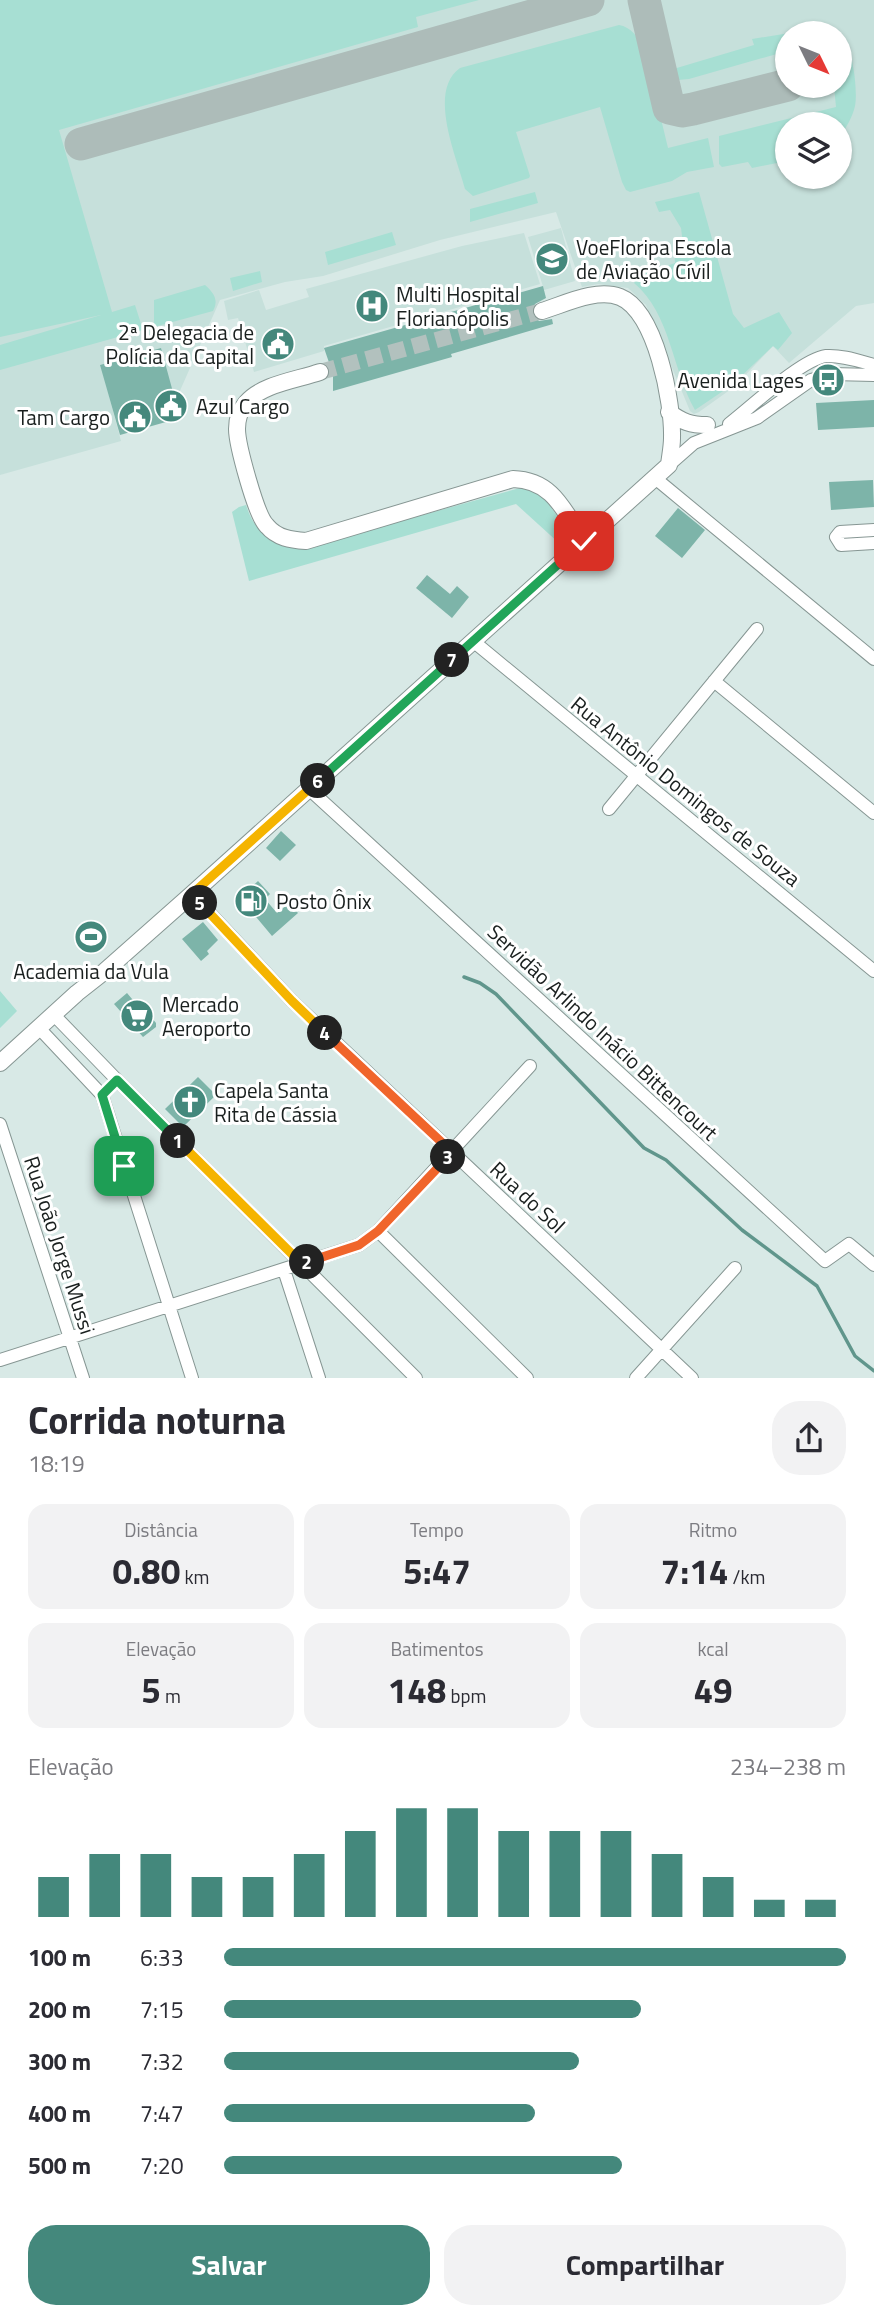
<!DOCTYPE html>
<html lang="pt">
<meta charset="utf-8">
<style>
body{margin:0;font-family:"Titillium Web",sans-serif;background:#f2f2f3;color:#2b2b33;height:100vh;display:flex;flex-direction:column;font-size:26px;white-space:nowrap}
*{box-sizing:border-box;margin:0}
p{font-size:23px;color:#7c7c81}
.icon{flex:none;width:38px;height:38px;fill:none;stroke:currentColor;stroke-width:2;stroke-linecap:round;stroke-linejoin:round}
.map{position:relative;height:1378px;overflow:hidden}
.drawer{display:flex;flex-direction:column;background:#fff;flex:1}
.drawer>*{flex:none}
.needle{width:46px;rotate:133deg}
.fabs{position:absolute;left:775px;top:21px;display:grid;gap:14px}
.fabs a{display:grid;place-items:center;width:77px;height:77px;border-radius:50%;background:#fff;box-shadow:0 2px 5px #0004;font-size:35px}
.pin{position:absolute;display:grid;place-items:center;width:60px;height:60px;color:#fff;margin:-30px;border-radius:14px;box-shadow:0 4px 10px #0006}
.km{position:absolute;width:35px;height:35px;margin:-18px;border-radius:50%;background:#222;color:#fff;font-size:19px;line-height:35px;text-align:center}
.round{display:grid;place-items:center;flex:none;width:74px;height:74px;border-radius:28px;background:#f2f2f3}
.headline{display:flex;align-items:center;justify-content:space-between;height:119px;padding:0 28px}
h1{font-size:38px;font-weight:700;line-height:52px}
.figures{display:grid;grid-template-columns:repeat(3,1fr);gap:10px;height:119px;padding:7px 28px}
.figures div{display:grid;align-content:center;border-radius:18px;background:#f2f2f3;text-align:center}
.figures b{font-size:35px;font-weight:700}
.figures small{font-size:19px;font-weight:400}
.figures p{font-size:19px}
.chart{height:196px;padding:14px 28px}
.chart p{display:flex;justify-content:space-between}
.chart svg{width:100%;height:126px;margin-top:7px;stroke:#44887c;stroke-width:6}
.button{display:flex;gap:14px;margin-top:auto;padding:14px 28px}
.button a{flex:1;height:80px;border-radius:28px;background:#44887c;color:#fff;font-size:28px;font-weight:700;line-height:80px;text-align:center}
.button a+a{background:#f2f2f3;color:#2b2b33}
ul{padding:0 28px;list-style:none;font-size:23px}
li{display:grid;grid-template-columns:112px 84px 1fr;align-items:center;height:52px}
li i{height:18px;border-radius:9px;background:#44887c}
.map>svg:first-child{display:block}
</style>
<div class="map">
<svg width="874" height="1378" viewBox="0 0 874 1378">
<rect width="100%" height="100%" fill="#d8e9e6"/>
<path fill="#c6e0db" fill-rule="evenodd" d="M0,0H874V303L856,306L789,363L773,346L734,387L699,412L694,414L690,411L646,305L628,288L598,284L582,287L556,212L440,240L323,276L285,282L220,300L175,402L101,366L121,441L0,475ZM788,33H840V86H788ZM788,124H840V177H788Z
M561,228L575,281L544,290L528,237Z
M524,233L540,284L324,346V351L254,372L238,318L228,320L224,301L259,290L266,310L309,297L306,289L462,246Z"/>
<path fill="#a7dfd3" d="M0,0H479L416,17L418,27L59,130L112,312L135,305L143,330L0,370V345L101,315L0,337Z
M619,25C631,27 638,37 644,48L668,148L708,138L714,167L687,172L672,181L630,192L626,190L622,182L600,107L516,132L530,176L529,178L473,196L465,189C457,158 427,91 460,68Z
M808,30V33H788L787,51L689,79L678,80L669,76L670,70L754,45L752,39Z
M840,36C853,44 858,91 855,106C853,116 846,128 840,137V124H788L787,161L752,168L748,162L722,167L719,164V136L836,107L834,86H840Z
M535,192L538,203L470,222V209Z
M699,192L733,314L744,328L779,312L792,333L778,350L773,346L732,385L695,410C672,370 671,314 634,283L641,275L675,263L674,246L683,244L681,228L670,210L659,212L655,202Z
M392,232L396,245L328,265L325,252Z
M260,271L262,282L233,291L230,278Z
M205,285C214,293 219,300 213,311L154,327V300Z
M523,487L538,492L546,500L564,526L568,537L560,544L516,504L249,581L232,512L239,507L246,505C257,539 274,540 305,548Z
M0,991L17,1011L0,1028Z"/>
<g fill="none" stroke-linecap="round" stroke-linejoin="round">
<path stroke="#60968c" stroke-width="3.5" d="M464,977L480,983L496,994L644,1148L666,1160L742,1230L817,1286L855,1356L874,1371"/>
<path stroke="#adbcb9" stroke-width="33" d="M644,0L669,108L682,111L693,109L788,85
M81,144L588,0"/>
</g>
<path fill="#7db4a9" d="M543,286L546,298L535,304L532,314L539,321L552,319L553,324L451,354L452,357L333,391V374L324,348Z
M161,348L180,418L120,435L100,365Z
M874,400V427L818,430L816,403Z
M873,480L874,507L831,510L829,482Z
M678,508L705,530L682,558L655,536Z
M427,575L450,594L457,586L469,597L452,618L416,588Z
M281,831L296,845L280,861L266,848Z
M258,881L270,894L265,899L277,913L289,903L298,913L272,936L251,911L245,916L234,903Z
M203,922L218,940L207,951L209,954L201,961L182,939Z
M127,993L143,1012L146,1011L156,1023V1027L143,1037L114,1004Z
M198,1077L216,1095L183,1127L165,1109Z"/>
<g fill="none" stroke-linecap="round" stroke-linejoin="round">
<path stroke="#b2c1be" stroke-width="16" stroke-dasharray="16 8" stroke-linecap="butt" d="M320,372L542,311"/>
<defs>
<path id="minor" d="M729,424C751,407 802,359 826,356C842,355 859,361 874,365
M669,465L694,443L757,418L811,380L832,374L874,375
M655,478L874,659
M874,530L840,532L836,537L841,545L874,543
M473,641L874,971
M714,681L874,813
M309,789L825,1261L849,1244L874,1265
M609,809L757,629
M192,894L292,1001L692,1378
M53,1014L117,1080L416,1378
M38,1027L102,1095L192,1378
M0,1124L83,1378
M378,1231L527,1378
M284,1270L319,1378
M0,1360L359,1245L378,1231L530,1066
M636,1378L735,1268"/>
<path id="tertiary" d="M320,372C297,380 262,384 246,403C240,410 237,420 237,429C237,444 256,516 267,526C277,538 291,540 306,541L513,479C553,480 564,511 584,541
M669,412C682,422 691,425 707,425
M0,1063L77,993L105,971L192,894L669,465C670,456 672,447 672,438C673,403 656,311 620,297C596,288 565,304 542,311"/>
</defs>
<use href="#minor" stroke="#869693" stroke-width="14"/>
<use href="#tertiary" stroke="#869693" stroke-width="18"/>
<use href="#minor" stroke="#fff" stroke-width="12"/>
<use href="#tertiary" stroke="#fff" stroke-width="16"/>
</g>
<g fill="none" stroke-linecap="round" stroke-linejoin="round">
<defs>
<path id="split-1" d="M124,1166L102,1095L117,1080L178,1141"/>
<path id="split-2" d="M178,1141L302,1264L307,1262"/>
<path id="split-3" d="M307,1262L359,1245L378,1231L448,1157"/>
<path id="split-4" d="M325,1033L452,1152L448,1157"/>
<path id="split-5" d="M200,903L292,1001L325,1033"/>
<path id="split-6" d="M200,903L192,894L318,781"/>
<path id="split-7" d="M318,781L452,660"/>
<path id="split-8" d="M452,660L584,541"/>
</defs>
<use href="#split-1" stroke="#fff" stroke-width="14"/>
<use href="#split-2" stroke="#fff" stroke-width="14"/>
<use href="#split-3" stroke="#fff" stroke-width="14"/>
<use href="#split-4" stroke="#fff" stroke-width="14"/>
<use href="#split-5" stroke="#fff" stroke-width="14"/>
<use href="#split-6" stroke="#fff" stroke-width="14"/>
<use href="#split-7" stroke="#fff" stroke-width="14"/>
<use href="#split-8" stroke="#fff" stroke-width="14"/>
<use href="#split-1" stroke="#22a559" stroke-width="9"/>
<use href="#split-2" stroke="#f5b400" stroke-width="9"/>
<use href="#split-3" stroke="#f0652b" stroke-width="9"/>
<use href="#split-4" stroke="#f0652b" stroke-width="9"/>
<use href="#split-5" stroke="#f5b400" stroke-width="9"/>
<use href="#split-6" stroke="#f5b400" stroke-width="9"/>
<use href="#split-7" stroke="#22a559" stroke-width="9"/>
<use href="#split-8" stroke="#22a559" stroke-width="9"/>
</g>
<defs>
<symbol id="university-disc" viewBox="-11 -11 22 22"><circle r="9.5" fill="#44887c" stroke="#fff"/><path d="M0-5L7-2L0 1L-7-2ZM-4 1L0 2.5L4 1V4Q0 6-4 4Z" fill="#fff"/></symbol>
<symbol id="hospital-disc" viewBox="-11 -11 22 22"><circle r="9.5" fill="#44887c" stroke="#fff"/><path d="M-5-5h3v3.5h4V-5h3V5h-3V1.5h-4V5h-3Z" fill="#fff"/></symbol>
<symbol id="civic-disc" viewBox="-11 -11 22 22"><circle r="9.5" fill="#44887c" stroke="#fff"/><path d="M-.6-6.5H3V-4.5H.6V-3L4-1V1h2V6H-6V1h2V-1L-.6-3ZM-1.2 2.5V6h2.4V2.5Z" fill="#fff"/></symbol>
<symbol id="bus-disc" viewBox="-11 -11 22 22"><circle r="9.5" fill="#44887c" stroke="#fff"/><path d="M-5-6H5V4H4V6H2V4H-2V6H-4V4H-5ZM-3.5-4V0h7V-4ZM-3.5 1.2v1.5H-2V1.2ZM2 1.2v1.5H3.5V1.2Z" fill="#fff"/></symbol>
<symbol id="fuel-disc" viewBox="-11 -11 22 22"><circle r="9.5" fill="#44887c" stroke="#fff"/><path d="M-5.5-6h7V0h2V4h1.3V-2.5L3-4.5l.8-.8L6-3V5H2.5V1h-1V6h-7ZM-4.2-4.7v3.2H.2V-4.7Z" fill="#fff"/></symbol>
<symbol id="stadium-disc" viewBox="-11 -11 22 22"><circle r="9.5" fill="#44887c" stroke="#fff"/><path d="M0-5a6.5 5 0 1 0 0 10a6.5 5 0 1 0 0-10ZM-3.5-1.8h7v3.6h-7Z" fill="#fff"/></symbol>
<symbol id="supermarket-disc" viewBox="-11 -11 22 22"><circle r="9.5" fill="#44887c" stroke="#fff"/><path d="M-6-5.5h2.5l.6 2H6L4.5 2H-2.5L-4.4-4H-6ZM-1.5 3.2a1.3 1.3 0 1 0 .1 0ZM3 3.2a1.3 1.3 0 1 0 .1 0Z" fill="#fff"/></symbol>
<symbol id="church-disc" viewBox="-11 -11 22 22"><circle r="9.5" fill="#44887c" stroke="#fff"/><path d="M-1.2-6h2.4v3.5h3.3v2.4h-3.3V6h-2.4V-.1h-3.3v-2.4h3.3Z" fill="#fff"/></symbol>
</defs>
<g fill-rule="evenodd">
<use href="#university-disc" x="533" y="240" width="38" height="38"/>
<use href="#hospital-disc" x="353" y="287" width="38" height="38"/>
<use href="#civic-disc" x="259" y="325" width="38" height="38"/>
<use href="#bus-disc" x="809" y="361" width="38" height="38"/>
<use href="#civic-disc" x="152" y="387" width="38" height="38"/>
<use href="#civic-disc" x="116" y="398" width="38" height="38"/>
<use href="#fuel-disc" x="232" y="882" width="38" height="38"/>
<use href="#stadium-disc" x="72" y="918" width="38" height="38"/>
<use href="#supermarket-disc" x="118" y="997" width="38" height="38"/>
<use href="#church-disc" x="171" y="1083" width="38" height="38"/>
</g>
<g text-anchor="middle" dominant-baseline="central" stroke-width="6" stroke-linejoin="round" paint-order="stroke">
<g font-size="21" fill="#191f1e" stroke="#fff" text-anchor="start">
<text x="576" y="247">VoeFloripa Escola<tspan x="576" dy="24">de Aviação Cívil</tspan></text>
<text x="396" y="294">Multi Hospital<tspan x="396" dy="24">Florianópolis</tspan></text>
<text x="254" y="332" text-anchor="end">2ª Delegacia de<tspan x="254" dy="24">Polícia da Capital</tspan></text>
<text x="804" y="380" text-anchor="end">Avenida Lages</text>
<text x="196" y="406">Azul Cargo</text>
<text x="110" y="417" text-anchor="end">Tam Cargo</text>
<text x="276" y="901">Posto Ônix</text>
<text x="91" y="971" text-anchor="middle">Academia da Vula</text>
<text x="162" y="1004">Mercado<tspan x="162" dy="24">Aeroporto</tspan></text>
<text x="214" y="1090">Capela Santa<tspan x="214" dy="24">Rita de Cássia</tspan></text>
</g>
<g font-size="21" fill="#191f1e" stroke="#fff">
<text transform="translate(686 791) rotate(39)">Rua Antônio Domingos de Souza</text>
<text transform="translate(603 1032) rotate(43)">Servidão Arlindo Inácio Bittencourt</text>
<text transform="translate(528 1197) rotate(43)">Rua do Sol</text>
<text transform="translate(60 1245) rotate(72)">Rua João Jorge Mussi</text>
</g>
</g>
</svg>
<div class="fabs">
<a><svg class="needle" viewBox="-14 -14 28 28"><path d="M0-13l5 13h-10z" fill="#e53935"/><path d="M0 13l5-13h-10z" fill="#7c7c81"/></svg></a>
<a><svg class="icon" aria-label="layers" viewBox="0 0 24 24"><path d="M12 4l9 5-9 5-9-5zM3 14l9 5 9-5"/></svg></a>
</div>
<div class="pin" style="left:124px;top:1166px;background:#1e9e55"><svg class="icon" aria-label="arrive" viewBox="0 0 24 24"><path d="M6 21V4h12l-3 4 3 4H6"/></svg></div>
<div class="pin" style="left:584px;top:541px;background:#d93025"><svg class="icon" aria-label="check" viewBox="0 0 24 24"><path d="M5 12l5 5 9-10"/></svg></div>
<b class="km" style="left:178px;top:1141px">1</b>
<b class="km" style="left:307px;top:1262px">2</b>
<b class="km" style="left:448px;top:1157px">3</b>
<b class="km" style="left:325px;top:1033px">4</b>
<b class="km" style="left:200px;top:903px">5</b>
<b class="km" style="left:318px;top:781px">6</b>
<b class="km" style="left:452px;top:660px">7</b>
</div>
<section class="drawer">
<div class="headline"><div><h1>Corrida noturna</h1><p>18:19</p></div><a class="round"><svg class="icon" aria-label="share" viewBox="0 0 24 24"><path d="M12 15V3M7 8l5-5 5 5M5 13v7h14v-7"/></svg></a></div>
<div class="figures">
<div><p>Distância</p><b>0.80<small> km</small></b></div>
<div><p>Tempo</p><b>5:47</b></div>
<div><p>Ritmo</p><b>7:14<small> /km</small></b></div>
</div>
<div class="figures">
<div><p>Elevação</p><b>5<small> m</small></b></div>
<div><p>Batimentos</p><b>148<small> bpm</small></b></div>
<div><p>kcal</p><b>49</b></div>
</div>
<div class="chart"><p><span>Elevação</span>234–238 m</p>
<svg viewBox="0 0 160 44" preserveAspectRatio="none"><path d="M5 44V30M15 44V22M25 44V22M35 44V30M45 44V30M55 44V22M65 44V14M75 44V6M85 44V6M95 44V14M105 44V14M115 44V14M125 44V22M135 44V30M145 44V38M155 44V38"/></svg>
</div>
<ul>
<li><b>100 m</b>6:33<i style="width:100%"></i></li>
<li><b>200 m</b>7:15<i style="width:67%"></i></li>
<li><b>300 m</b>7:32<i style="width:57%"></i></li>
<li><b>400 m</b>7:47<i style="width:50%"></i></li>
<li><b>500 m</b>7:20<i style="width:64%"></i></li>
</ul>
<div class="button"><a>Salvar</a><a>Compartilhar</a></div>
</section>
